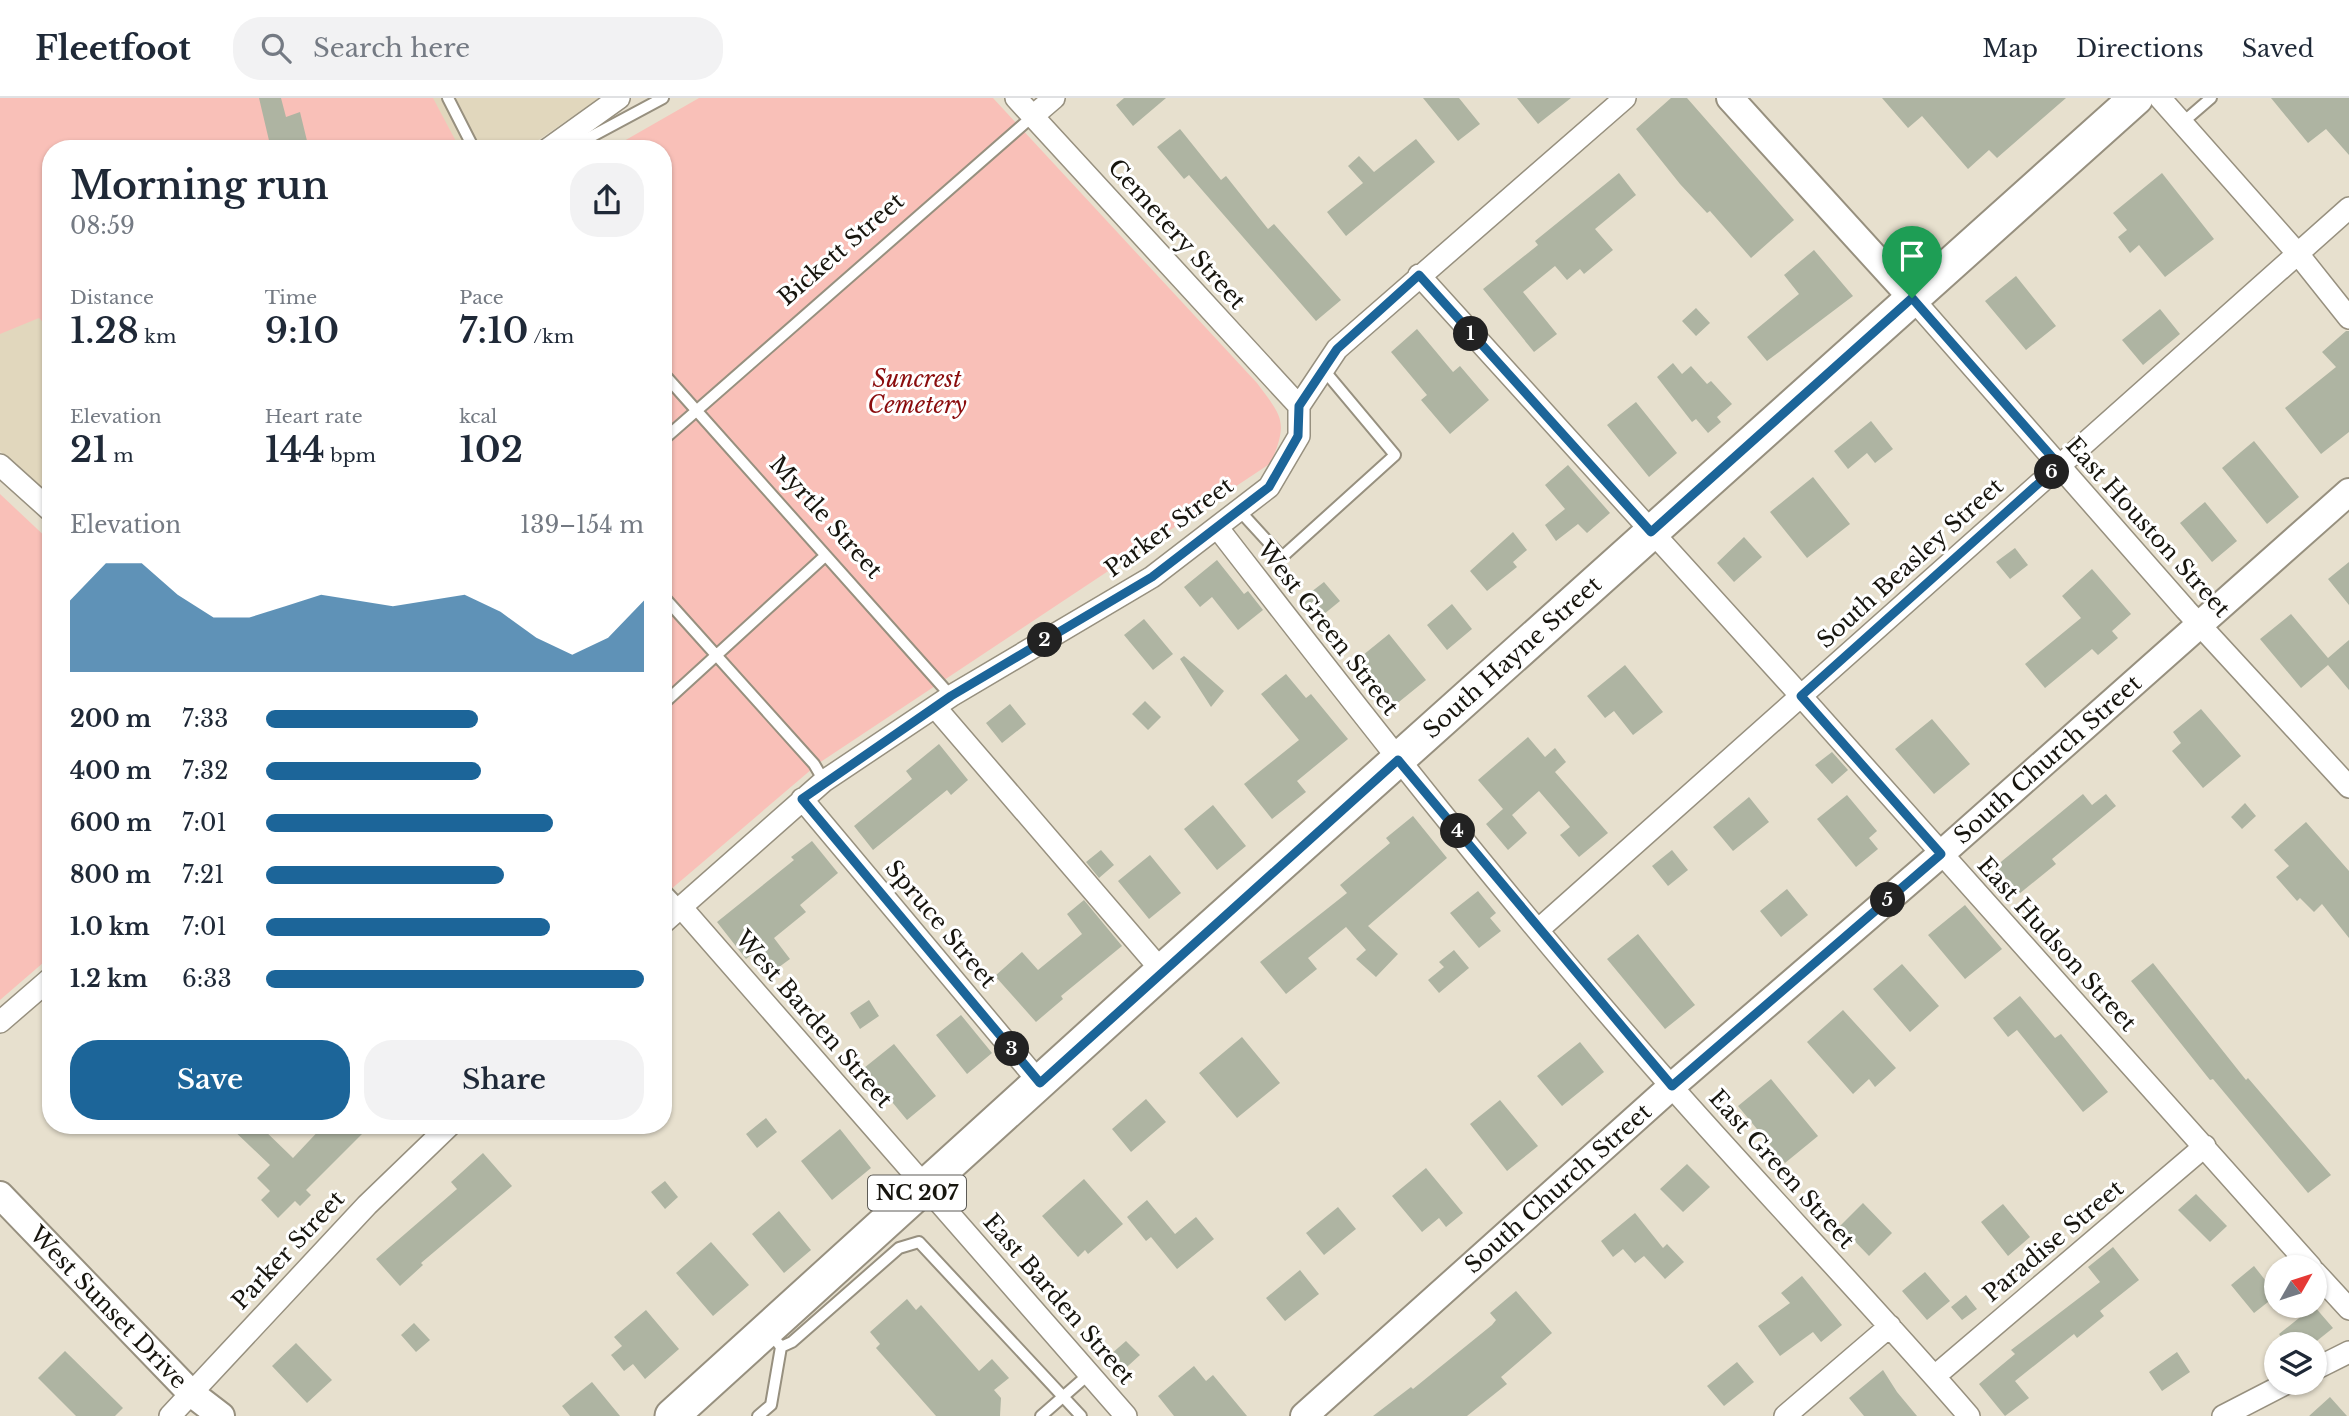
<!DOCTYPE html>
<meta charset="utf-8">
<style>
body{margin:0;font-family:"Libre Baskerville",serif;background:#f2f2f3;color:#1f2937;height:100vh;display:flex;flex-direction:column;font-size:26px;white-space:nowrap}
*{box-sizing:border-box;margin:0}
p{font-size:23px;color:#747a83}
.icon{flex:none;width:38px;height:38px;fill:none;stroke:currentColor;stroke-width:2;stroke-linecap:round;stroke-linejoin:round}
.map{position:relative;flex:1;overflow:hidden}
.sheet{position:absolute;left:42px;top:42px;width:630px;height:994px;display:flex;flex-direction:column;background:#fff;border-radius:28px;box-shadow:0 2px 5px #0004}
.sheet>*{flex:none}
.needle{width:46px;rotate:51deg}
.fabs{position:absolute;left:2264px;top:1157px;display:grid;gap:14px}
.fabs a{display:grid;place-items:center;width:63px;height:63px;border-radius:50%;background:#fff;box-shadow:0 2px 5px #0004;font-size:35px}
.pin{position:absolute;display:grid;place-items:center;width:60px;height:60px;color:#fff;margin:-72px -30px;border-radius:50% 50% 50% 0;rotate:-45deg;box-shadow:0 0 7px #0007}
.pin .icon{rotate:45deg}
.km{position:absolute;width:35px;height:35px;margin:-18px;border-radius:50%;background:#222;color:#fff;font-size:19px;line-height:35px;text-align:center}
.round{display:grid;place-items:center;flex:none;width:74px;height:74px;border-radius:28px;background:#f2f2f3}
.headline{display:flex;align-items:center;justify-content:space-between;height:119px;padding:0 28px}
h1{font-size:38px;font-weight:600;line-height:52px}
.stats{display:grid;grid-template-columns:repeat(3,1fr);gap:10px;height:119px;padding:7px 28px}
.stats div{display:grid;align-content:center}
.stats b{font-size:35px;font-weight:600}
.stats small{font-size:19px;font-weight:400}
.stats p{font-size:19px}
.chart{height:196px;padding:14px 28px}
.chart p{display:flex;justify-content:space-between}
.chart svg{width:100%;height:126px;margin-top:7px;fill:#1c6599;opacity:.7}
.action{display:flex;gap:14px;margin-top:auto;padding:14px 28px}
.action a{flex:1;height:80px;border-radius:28px;background:#1c6599;color:#fff;font-size:28px;font-weight:600;line-height:80px;text-align:center}
.action a+a{background:#f2f2f3;color:#1f2937}
ul{padding:0 28px;list-style:none;font-size:23px}
li{display:grid;grid-template-columns:112px 84px 1fr;align-items:center;height:52px}
li i{height:18px;border-radius:9px;background:#1c6599}
header{display:flex;align-items:center;gap:42px;box-sizing:border-box;height:98px;padding:0 35px;background:#fff;border-bottom:2px solid #e0e1e3}
header strong{font-size:33px}
nav{display:flex;gap:38px;margin-inline-start:auto;font-size:24px}
.search{width:490px;height:63px;background:#f2f2f3;display:flex;align-items:center;gap:18px;box-sizing:border-box;padding:0 24px;border-radius:28px;color:#747a83;font-size:26px}
.map>svg:first-child{display:block}
</style>
<header>
<strong>Fleetfoot</strong>
<div class="search"><svg class="icon" aria-label="search" viewBox="0 0 24 24"><circle cx="10" cy="10" r="6"/><path d="M15 15l6 6"/></svg>Search here</div>
<nav><a>Map</a><a>Directions</a><a>Saved</a></nav>
</header>
<div class="map">
<svg width="2349" height="1318" viewBox="0 0 2349 1318">
<rect width="100%" height="100%" fill="#e7e0ce"/>
<path fill="#e1d7bd" d="M0,0H600L525,51H51V402L0,353Z"/>
<path fill="#f9c0b8" d="M0,0H433L460,51H51V233L39,220L0,236Z
M699,0H993L1257,285C1283,320 1288,323 1271,365L819,665L663,798V51H610Z
M0,396L51,444V858L0,902Z"/>
<path fill="#aeb4a2" d="M259,0H281L286,19L300,14L309,51H271Z
M1124,0H1166L1133,28L1116,7Z
M1423,0H1459L1480,26L1458,43Z
M1517,0H1571L1538,26Z
M1671,0H1687L1794,122L1751,160L1710,113L1707,115L1680,86L1636,31Z
M1882,0H2066L1997,60L1989,52L1968,71L1922,18L1908,30Z
M2271,0H2349V57L2326,31L2308,45Z
M1180,31L1221,82L1226,78L1268,131L1274,126L1341,202L1316,223L1189,77L1184,81L1157,49Z
M1416,41L1435,64L1346,138L1327,114L1363,85L1348,68L1359,58L1374,74Z
M1619,75L1636,97L1595,131L1613,152L1584,176L1580,171L1567,182L1555,168L1523,194L1557,236L1534,254L1483,191L1538,147L1535,143Z
M2162,75L2214,141L2165,179L2139,147L2130,155L2118,139L2127,132L2113,115Z
M1814,152L1853,198L1767,263L1747,239L1799,196L1784,177Z
M2016,178L2056,228L2026,252L1985,203Z
M1696,210L1710,225L1696,238L1682,223Z
M2160,211L2180,236L2143,267L2122,242Z
M1417,231L1453,274L1460,268L1489,302L1450,336L1421,302L1427,297L1391,254Z
M2346,233H2349V334L2321,356L2285,310L2336,269L2322,254Z
M1673,265L1682,276L1691,268L1707,286L1711,283L1732,306L1717,319L1721,324L1708,335L1696,321L1692,324L1657,279Z
M1636,304L1677,355L1649,379L1607,327Z
M1871,323L1893,351L1875,365L1867,355L1848,371L1834,353Z
M2254,343L2299,399L2267,426L2222,370Z
M1568,367L1610,415L1587,435L1578,426L1556,443L1545,427L1565,411L1545,387Z
M1813,379L1850,426L1807,460L1770,414Z
M2205,404L2237,443L2212,464L2180,425Z
M1513,434L1527,452L1513,464L1517,469L1487,493L1470,473Z
M1744,439L1762,459L1734,484L1717,465Z
M2015,450L2028,467L2010,481L1996,464Z
M1217,462L1244,496L1248,493L1263,512L1238,532L1212,499L1200,509L1184,489Z
M2349,464V507L2328,481Z
M2092,471L2131,516L2112,533L2118,540L2098,557L2092,551L2045,590L2025,566L2081,520L2062,498Z
M1324,484L1340,503L1318,521L1302,501Z
M1452,506L1472,531L1447,552L1427,527Z
M2291,516L2328,560L2349,542V592L2328,567L2301,590L2260,541Z
M1144,521L1173,556L1153,572L1124,537Z
M1389,536L1426,582L1389,612L1352,566Z
M1184,558L1224,593L1211,609L1180,561Z
M1625,567L1663,614L1633,637L1614,613L1605,620L1587,598Z
M1286,576L1306,600L1311,596L1348,641L1297,683L1306,694L1272,721L1244,686L1299,642L1261,596Z
M1145,603L1161,619L1148,632L1132,616Z
M1010,606L1026,626L1002,645L986,625Z
M2201,611L2241,658L2203,690L2172,653L2181,645L2173,634Z
M1932,621L1970,666L1934,696L1895,651Z
M1528,639L1545,659L1555,650L1566,664L1555,674L1608,735L1579,759L1560,737L1570,729L1539,693L1512,717L1527,735L1508,752L1486,726L1503,711L1478,682Z
M939,646L968,682L951,697L947,692L873,752L854,728L912,681L906,673Z
M1832,654L1848,672L1832,686L1815,667Z
M2083,696L2092,707L2106,696L2116,708L2052,761L2056,766L2019,796L1996,768Z
M1847,697L1877,733L1869,740L1878,751L1856,769L1817,721Z
M1749,699L1769,724L1733,753L1713,729Z
M2245,705L2256,718L2242,731L2231,719Z
M1213,707L1246,748L1217,772L1184,731Z
M1413,718L1447,760L1368,828L1398,856L1376,879L1356,861L1366,852L1346,829L1308,860L1317,871L1286,896L1260,864L1347,795L1340,787L1390,745L1386,740Z
M2306,724L2349,773V840L2322,806L2314,814L2300,800L2297,803L2276,779L2289,768L2274,752Z
M812,743L838,775L800,807L806,814L774,840L790,861L775,872L759,851L746,861L717,824L794,762L791,759Z
M1101,752L1114,767L1099,780L1086,764Z
M1672,752L1688,772L1668,788L1652,768Z
M1150,757L1181,795L1149,821L1118,783Z
M1787,791L1808,817L1781,839L1760,813Z
M1478,793L1496,815L1490,820L1501,833L1479,850L1450,815Z
M1084,802L1122,848L1061,898L1063,901L1036,924L995,878L1022,854L1038,872L1082,836L1067,816Z
M1965,807L2002,851L1965,881L1928,837Z
M1638,836L1695,907L1665,931L1607,861Z
M1454,852L1469,870L1439,895L1428,882L1444,869L1439,864Z
M2153,865L2246,982L2248,980L2331,1077L2308,1095L2213,981L2210,982L2131,883Z
M1902,866L1939,908L1910,934L1873,891Z
M2020,898L2055,940L2061,936L2108,994L2083,1014L2017,932L2008,939L1993,920Z
M869,902L879,918L860,931L850,915Z
M1843,912L1896,970L1875,989L1869,981L1853,996L1807,944Z
M961,917L992,955L967,976L936,937Z
M1242,939L1280,985L1237,1020L1199,975Z
M1580,944L1604,974L1562,1008L1537,978Z
M894,946L936,998L907,1022L864,970Z
M1771,981L1818,1038L1785,1065L1738,1008Z
M1146,1001L1166,1024L1131,1054L1112,1031Z
M1500,1002L1538,1048L1507,1073L1470,1026Z
M766,1020L777,1034L757,1050L746,1036Z
M228,1027H259L293,1060L324,1027H371L306,1092L311,1097L300,1108L295,1103L278,1120L261,1102L270,1093L257,1080L270,1067Z
M840,1031L871,1070L832,1102L801,1063Z
M483,1055L512,1088L421,1165L423,1167L400,1188L376,1161L457,1091L451,1084Z
M1687,1066L1710,1089L1683,1114L1660,1091Z
M1426,1070L1463,1115L1446,1129L1439,1120L1422,1134L1392,1098Z
M1084,1081L1123,1126L1088,1156L1085,1152L1078,1159L1042,1118Z
M665,1083L678,1099L665,1111L651,1094Z
M2196,1096L2227,1128L2210,1144L2178,1112Z
M1147,1102L1175,1136L1196,1119L1214,1141L1177,1171L1151,1139L1146,1143L1127,1119Z
M1863,1105L1892,1135L1869,1158L1840,1128Z
M2003,1106L2030,1139L2008,1158L1981,1124Z
M1338,1109L1356,1131L1324,1157L1306,1135Z
M779,1113L811,1152L784,1175L752,1136Z
M1635,1115L1663,1150L1667,1146L1684,1164L1665,1181L1644,1158L1635,1165L1623,1151L1613,1159L1601,1143Z
M711,1144L749,1187L713,1218L676,1175Z
M2113,1149L2139,1182L2100,1213L2104,1218L2077,1240L2074,1236L2015,1283L2029,1300L2005,1318L1979,1286L2015,1256L2011,1252L2100,1184L2088,1169Z
M2254,1168L2277,1197L2254,1215L2231,1187Z
M1300,1172L1319,1196L1285,1223L1266,1200Z
M1925,1174L1950,1203L1927,1222L1902,1193Z
M1802,1178L1842,1227L1821,1244L1813,1234L1780,1258L1758,1228L1790,1205L1781,1195Z
M1516,1193L1552,1235L1501,1279L1507,1286L1467,1318H1373L1411,1289L1413,1291L1492,1227L1496,1222L1490,1215Z
M1966,1197L1977,1211L1962,1222L1951,1209Z
M907,1201L916,1212L921,1207L979,1273L992,1261L1009,1280L994,1292L1001,1300L1000,1318H936L876,1250L880,1246L870,1234Z
M2314,1208L2333,1230L2313,1246H2287L2279,1236Z
M646,1212L679,1251L645,1281L633,1266L624,1273L611,1257L622,1248L614,1239Z
M414,1225L430,1242L416,1254L401,1237Z
M1126,1243L1140,1257L1117,1278L1103,1263Z
M296,1245L332,1282L307,1305L272,1268Z
M65,1253L123,1310L115,1318H76L38,1280Z
M2177,1254L2190,1274L2162,1293L2149,1274Z
M1737,1264L1754,1284L1724,1308L1707,1288Z
M1194,1268L1206,1283L1213,1277L1247,1318H1174L1158,1298Z
M1883,1272L1897,1294L1917,1318H1864L1849,1300Z
M592,1284L620,1318H570L562,1308Z
M2330,1299L2347,1318H2309Z"/>
<g fill="none" stroke-linecap="round" stroke-linejoin="round">
<defs>
<path id="service" d="M448,0L474,51
M2182,25L2211,0
M568,51L663,0
M663,275L951,598
M663,342L1033,18
M1239,412L1282,459L1395,357L1323,271
M663,498L814,666L824,683
M663,606L825,458
M663,790L681,809
M781,1249L792,1244L899,1150L919,1144L1081,1318
M758,1318L771,1307L781,1249L778,1245
M1041,1318L1089,1276"/>
<path id="minor" d="M1016,0L1299,308
M2160,0L2298,156L2349,220
M1033,18L1054,0
M548,51L619,0
M1419,177L1801,598L2311,1169
M1912,200L2186,512L2349,689
M0,367L51,413
M1217,429C1364,619 1512,808 1671,988C1769,1099 1872,1206 1969,1318
M935,609L1162,873
M802,701L1040,985
M681,809L1126,1318
M663,825L824,683L951,598L1152,479L1269,389L1299,338V308L1337,251L1625,0
M1538,832L2349,110
M0,924L51,880
M2315,1174L2349,1211
M2315,1271L2349,1254
M1935,1278L2205,1048
M170,1318L367,1107L450,1027
M1785,1318L1890,1228
M2223,1318L2289,1284"/>
<g id="tertiary">
<path d="M1730,0L1912,200"/>
<path id="s1" d="M0,1097L191,1295L221,1318"/>
<path id="s2" d="M1304,1318L1672,988L1941,756L2349,394"/>
</g>
<g id="primary">
<path id="s3" d="M672,1318L1162,873L2136,0"/>
</g>
</defs>
<use href="#service" stroke="#97907f" stroke-width="14"/>
<use href="#minor" stroke="#97907f" stroke-width="24"/>
<use href="#tertiary" stroke="#97907f" stroke-width="30"/>
<use href="#primary" stroke="#97907f" stroke-width="37"/>
<use href="#service" stroke="#fff" stroke-width="10"/>
<use href="#minor" stroke="#fff" stroke-width="21"/>
<use href="#tertiary" stroke="#fff" stroke-width="26"/>
<use href="#primary" stroke="#fff" stroke-width="33"/>
</g>
<g fill="none" stroke-linecap="round" stroke-linejoin="round">
<defs>
<path id="route" d="M1419,177L1651,434L1912,200L2059,367L1801,598L1941,756L1672,988L1398,662L1040,985L802,701L951,598L1152,479L1269,389L1298,338L1299,308L1337,251Z"/>
</defs>
<use href="#route" stroke="#fff" stroke-width="14"/>
<use href="#route" stroke="#1c6599" stroke-width="9"/>
</g>
<g text-anchor="middle" dominant-baseline="central" stroke-width="6" stroke-linejoin="round" paint-order="stroke">
<rect fill="#fff" stroke="#5d5b56" stroke-width="2" x="868" y="1077.5" width="98" height="35" rx="5"/>
<g font-size="21" font-weight="bold" fill="#17150e">
<text x="917" y="1095">NC 207</text>
</g>
<g font-size="23" fill="#17150e" stroke="#fff">
<text transform="translate(1177 136) rotate(48)">Cemetery Street</text>
<text transform="translate(841 151) rotate(-41)">Bickett Street</text>
<text transform="translate(826 419) rotate(48)">Myrtle Street</text>
<text transform="translate(1169 429) rotate(-36)">Parker Street</text>
<text transform="translate(2148 429) rotate(48)">East Houston Street</text>
<text transform="translate(1910 465) rotate(-42)">South Beasley Street</text>
<text transform="translate(1328 530) rotate(52)">West Green Street</text>
<text stroke="none"><textPath href="#s3" startOffset="1132">South Hayne Street</textPath></text>
<text stroke="none"><textPath href="#s2" startOffset="992">South Church Street</textPath></text>
<text transform="translate(941 826) rotate(50)">Spruce Street</text>
<text transform="translate(2057 846) rotate(48)">East Hudson Street</text>
<text transform="translate(814 921) rotate(49)">West Barden Street</text>
<text transform="translate(1782 1071) rotate(48)">East Green Street</text>
<text stroke="none"><textPath href="#s2" startOffset="341">South Church Street</textPath></text>
<text transform="translate(2053 1143) rotate(-40)">Paradise Street</text>
<text transform="translate(288 1152) rotate(-47)">Parker Street</text>
<text transform="translate(1059 1201) rotate(49)">East Barden Street</text>
<text stroke="none"><textPath href="#s1" startOffset="156">West Sunset Drive</textPath></text>
</g>
<g font-size="23" font-style="italic" fill="#8a0c0d" stroke="#fff">
<text x="917" y="281">Suncrest<tspan x="917" dy="26">Cemetery</tspan></text>
</g>
</g>
</svg>
<div class="fabs">
<a><svg class="needle" viewBox="-14 -14 28 28"><path d="M0-13l5 13h-10z" fill="#e53935"/><path d="M0 13l5-13h-10z" fill="#747a83"/></svg></a>
<a><svg class="icon" aria-label="layers" viewBox="0 0 24 24"><path d="M12 4l9 5-9 5-9-5zM3 14l9 5 9-5"/></svg></a>
</div>
<div class="pin" style="left:1912px;top:200px;background:#1e9e55"><svg class="icon" aria-label="arrive" viewBox="0 0 24 24"><path d="M6 21V4h12l-3 4 3 4H6"/></svg></div>
<b class="km" style="left:1471px;top:236px">1</b>
<b class="km" style="left:1045px;top:542px">2</b>
<b class="km" style="left:1012px;top:951px">3</b>
<b class="km" style="left:1458px;top:733px">4</b>
<b class="km" style="left:1888px;top:802px">5</b>
<b class="km" style="left:2052px;top:374px">6</b>
<section class="sheet">
<div class="headline"><div><h1>Morning run</h1><p>08:59</p></div><a class="round"><svg class="icon" aria-label="share" viewBox="0 0 24 24"><path d="M12 15V3M7 8l5-5 5 5M5 13v7h14v-7"/></svg></a></div>
<div class="stats">
<div><p>Distance</p><b>1.28<small> km</small></b></div>
<div><p>Time</p><b>9:10</b></div>
<div><p>Pace</p><b>7:10<small> /km</small></b></div>
</div>
<div class="stats">
<div><p>Elevation</p><b>21<small> m</small></b></div>
<div><p>Heart rate</p><b>144<small> bpm</small></b></div>
<div><p>kcal</p><b>102</b></div>
</div>
<div class="chart"><p><span>Elevation</span>139–154 m</p>
<svg viewBox="0 0 160 44" preserveAspectRatio="none"><path d="M0 44V19L10 6L20 6L30 17L40 25L50 25L60 21L70 17L80 19L90 21L100 19L110 17L120 23L130 32L140 38L150 32L160 19V44z"/></svg>
</div>
<ul>
<li><b>200 m</b>7:33<i style="width:56%"></i></li>
<li><b>400 m</b>7:32<i style="width:57%"></i></li>
<li><b>600 m</b>7:01<i style="width:76%"></i></li>
<li><b>800 m</b>7:21<i style="width:63%"></i></li>
<li><b>1.0 km</b>7:01<i style="width:75%"></i></li>
<li><b>1.2 km</b>6:33<i style="width:100%"></i></li>
</ul>
<div class="action"><a>Save</a><a>Share</a></div>
</section>
</div>
